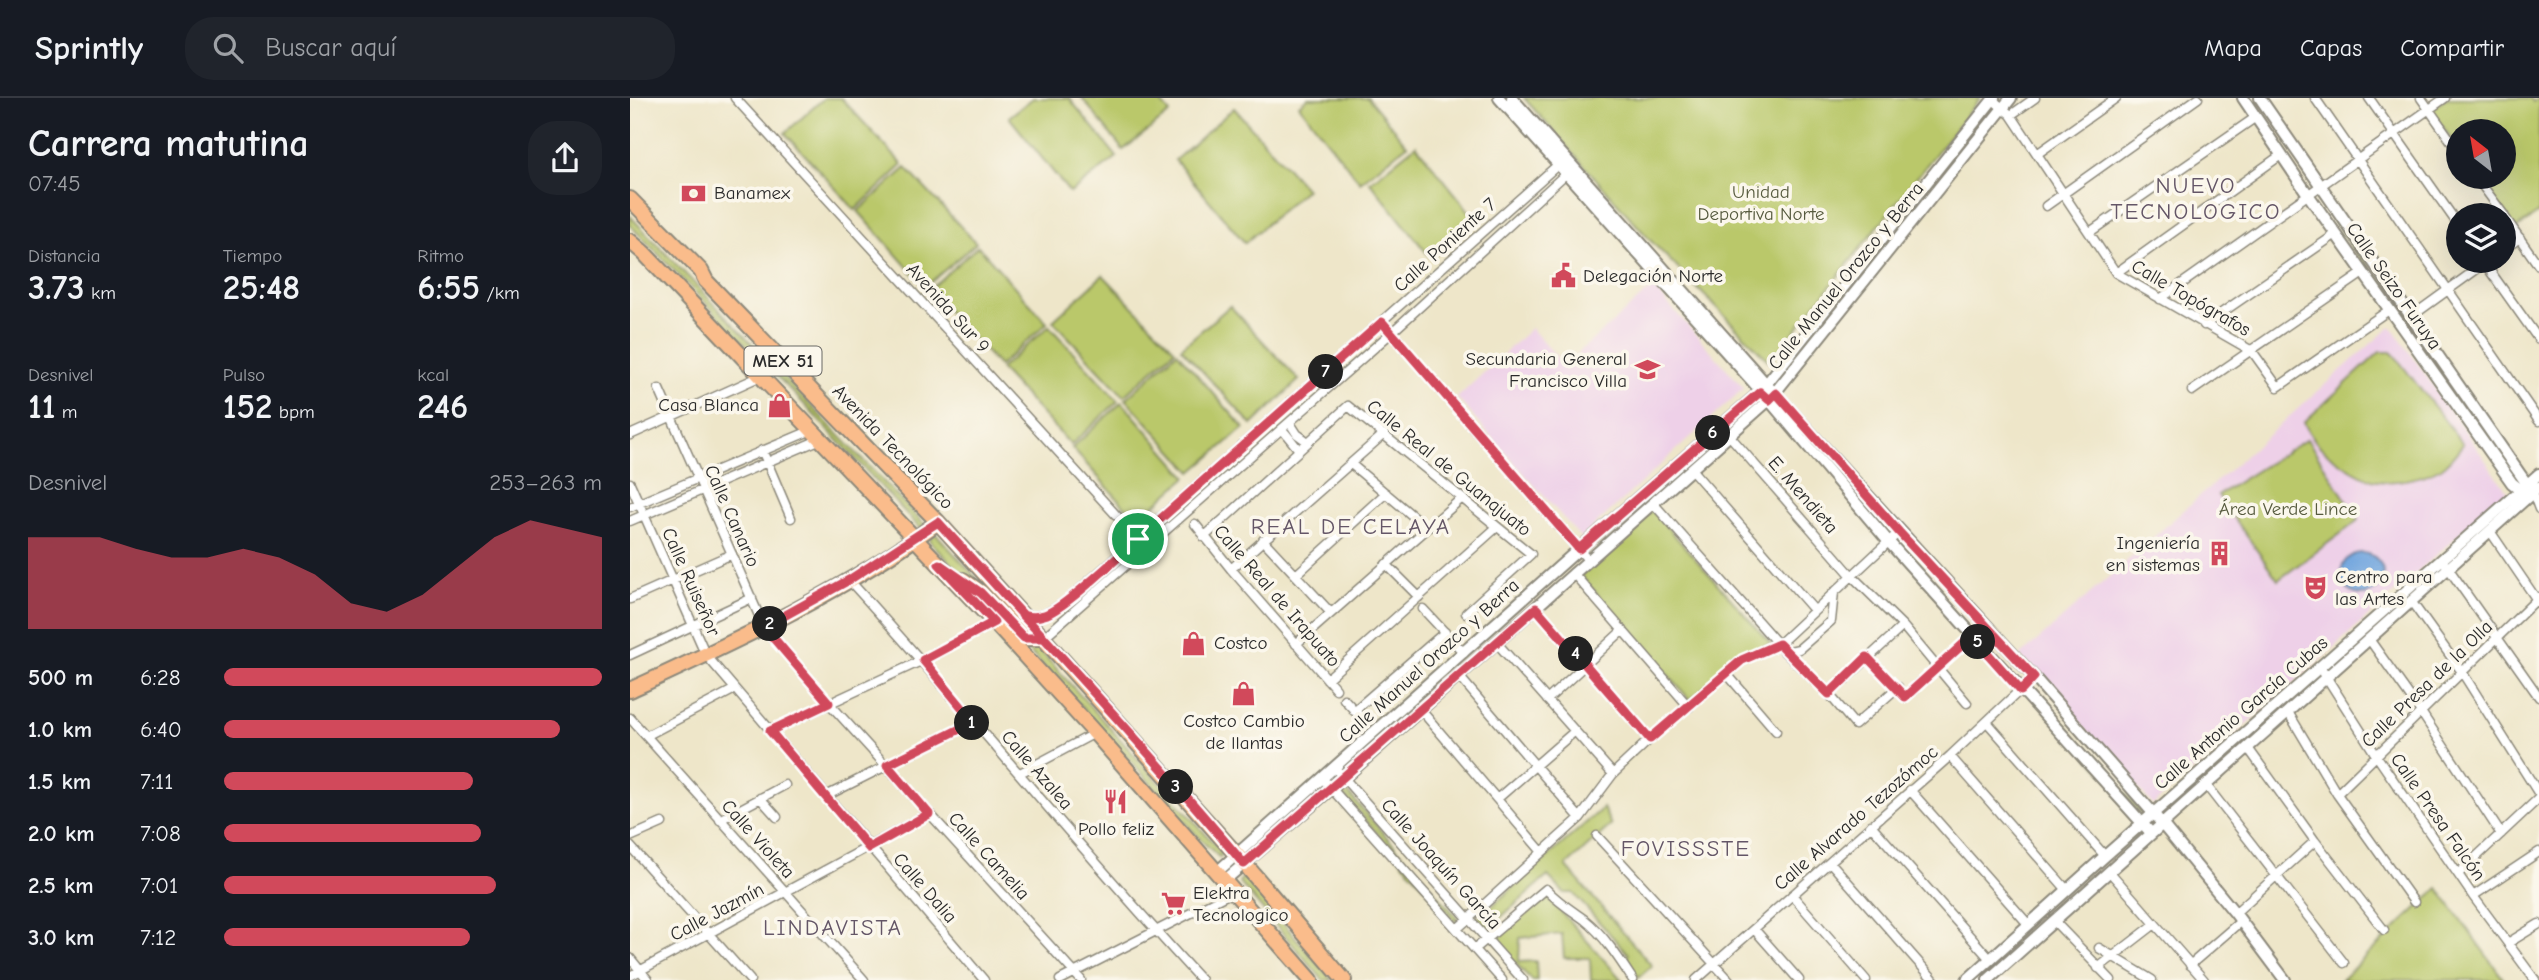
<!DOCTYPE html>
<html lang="es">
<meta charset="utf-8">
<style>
body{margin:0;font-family:"Comic Neue",sans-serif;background:#20242c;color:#f1f3f6;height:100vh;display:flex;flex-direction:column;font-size:26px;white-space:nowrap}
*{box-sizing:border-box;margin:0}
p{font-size:23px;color:#9ea1a6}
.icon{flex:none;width:38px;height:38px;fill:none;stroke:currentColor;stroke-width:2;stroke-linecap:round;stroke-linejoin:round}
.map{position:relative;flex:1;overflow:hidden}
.details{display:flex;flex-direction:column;background:#171b24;width:630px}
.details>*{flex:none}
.needle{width:46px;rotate:329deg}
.tools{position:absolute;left:1816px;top:21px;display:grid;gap:14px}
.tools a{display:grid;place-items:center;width:70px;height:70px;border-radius:50%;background:#171b24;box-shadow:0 7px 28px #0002;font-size:35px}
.pin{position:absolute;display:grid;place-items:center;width:60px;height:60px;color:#fff;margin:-30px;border:4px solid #fff;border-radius:50%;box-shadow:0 2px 7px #0007}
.km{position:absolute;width:35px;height:35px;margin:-18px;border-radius:50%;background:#222;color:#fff;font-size:19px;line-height:35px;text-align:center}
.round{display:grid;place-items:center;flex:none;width:74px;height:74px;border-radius:28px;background:#20242c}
.headline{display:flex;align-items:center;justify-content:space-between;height:119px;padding:0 28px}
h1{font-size:38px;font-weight:700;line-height:52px}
.metrics{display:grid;grid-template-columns:repeat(3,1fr);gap:10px;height:119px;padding:7px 28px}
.metrics div{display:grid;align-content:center}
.metrics b{font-size:35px;font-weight:700}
.metrics small{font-size:19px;font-weight:400}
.metrics p{font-size:19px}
.chart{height:196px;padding:14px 28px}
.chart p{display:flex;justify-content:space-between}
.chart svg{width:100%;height:126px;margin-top:7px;fill:#d1495b;opacity:.7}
ul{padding:0 28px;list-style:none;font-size:23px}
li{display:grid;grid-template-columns:112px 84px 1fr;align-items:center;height:52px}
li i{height:18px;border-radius:9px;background:#d1495b}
header{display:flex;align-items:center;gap:42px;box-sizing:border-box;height:98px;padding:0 35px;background:#171b24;border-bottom:2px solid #363941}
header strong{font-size:33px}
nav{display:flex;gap:38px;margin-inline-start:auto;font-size:24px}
.search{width:490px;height:63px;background:#20242c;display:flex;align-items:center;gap:18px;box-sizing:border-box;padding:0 24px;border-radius:28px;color:#9ea1a6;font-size:26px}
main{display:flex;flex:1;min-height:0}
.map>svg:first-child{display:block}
</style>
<header>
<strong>Sprintly</strong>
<div class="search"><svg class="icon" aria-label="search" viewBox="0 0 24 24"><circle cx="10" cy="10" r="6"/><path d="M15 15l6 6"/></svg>Buscar aquí</div>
<nav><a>Mapa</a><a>Capas</a><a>Compartir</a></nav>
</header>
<main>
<section class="details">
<div class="headline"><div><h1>Carrera matutina</h1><p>07:45</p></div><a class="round"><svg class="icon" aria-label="share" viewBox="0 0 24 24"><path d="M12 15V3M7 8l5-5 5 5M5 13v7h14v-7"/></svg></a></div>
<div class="metrics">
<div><p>Distancia</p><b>3.73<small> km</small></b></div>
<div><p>Tiempo</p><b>25:48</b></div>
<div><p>Ritmo</p><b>6:55<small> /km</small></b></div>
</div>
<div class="metrics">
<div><p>Desnivel</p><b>11<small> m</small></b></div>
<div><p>Pulso</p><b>152<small> bpm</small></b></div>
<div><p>kcal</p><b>246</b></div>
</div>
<div class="chart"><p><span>Desnivel</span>253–263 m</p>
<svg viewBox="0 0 160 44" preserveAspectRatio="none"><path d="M0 44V12L10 12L20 12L30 16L40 19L50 19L60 16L70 19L80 25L90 35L100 38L110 32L120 22L130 12L140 6L150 9L160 12V44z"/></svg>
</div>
<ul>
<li><b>500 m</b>6:28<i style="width:100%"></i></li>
<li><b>1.0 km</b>6:40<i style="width:89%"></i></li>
<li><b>1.5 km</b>7:11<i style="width:66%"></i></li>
<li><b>2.0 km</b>7:08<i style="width:68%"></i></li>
<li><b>2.5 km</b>7:01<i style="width:72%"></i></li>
<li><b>3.0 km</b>7:12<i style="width:65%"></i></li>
</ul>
</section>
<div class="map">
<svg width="1909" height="882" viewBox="0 0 1909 882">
<rect width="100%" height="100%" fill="#fbf7ec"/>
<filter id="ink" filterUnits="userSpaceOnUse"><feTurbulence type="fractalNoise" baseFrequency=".0143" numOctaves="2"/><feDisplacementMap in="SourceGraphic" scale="14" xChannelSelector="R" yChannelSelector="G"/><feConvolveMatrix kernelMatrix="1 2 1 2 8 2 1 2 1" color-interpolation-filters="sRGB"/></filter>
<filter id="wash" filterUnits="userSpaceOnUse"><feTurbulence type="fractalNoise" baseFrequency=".00686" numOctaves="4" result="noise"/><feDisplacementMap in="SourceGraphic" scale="28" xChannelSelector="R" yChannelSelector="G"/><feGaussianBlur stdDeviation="1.57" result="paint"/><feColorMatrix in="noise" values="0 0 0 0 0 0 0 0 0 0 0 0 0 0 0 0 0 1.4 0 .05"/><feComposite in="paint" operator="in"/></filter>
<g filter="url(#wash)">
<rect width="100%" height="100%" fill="#eee6c9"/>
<path fill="#eed0e8" d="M1023,189L1114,290L951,440L827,300L901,230L934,267Z
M1761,228L1877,393L1691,561L1523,707L1390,558Z"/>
<path fill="#bac86b" stroke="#727a4b" stroke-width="2" d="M194,0H211L273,67L225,112L155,35Z
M403,0H439L487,59L440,95L379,19Z
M452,0H527L540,15L493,52Z
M678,0H738L777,47L730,84L669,7Z
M894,0H1350L1140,264L1020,142Z
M1816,0H1900L1903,4L1909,0V115L1884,132L1847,79H1874V33H1829V52L1800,11Z
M604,10L676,91L615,145L545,62Z
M786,47L848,124L801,160L740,84Z
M276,70L346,145L295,189L228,113Z
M1686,95H1689L1888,382L1887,385L1884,384L1685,97Z
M0,118L293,425L295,429L292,431L289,429L173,305L0,127Z
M348,148L417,225L369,268L298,192Z
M473,177L545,252L494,298L423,223Z
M600,208L669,282L622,327L551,250Z
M419,228L488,303L441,347L370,271Z
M547,254L614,330L562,374L496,301Z
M1750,254H1761L1765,258L1833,346C1827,354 1820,364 1811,370C1793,380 1762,387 1742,382C1731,378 1719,370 1709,364C1693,353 1681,342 1674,324Z
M492,304L557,379L507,422L442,350Z
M1677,341L1729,422L1648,482L1588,397Z
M1022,412L1141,546L1108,558L1060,602L950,477Z
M302,436L307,437L393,531C360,503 329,475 300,443Z
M387,540L406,548L589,751L592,757L590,760L569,740L486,646Z
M1399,586L1511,713L1512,718L1396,591Z
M712,688L827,819L828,822L825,823L708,691Z
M973,710L981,727L936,768L1022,868L1009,879L996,864L998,856L943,795H934L918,778L855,833L846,822Z
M613,779L616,782L702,882H693L609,784Z
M1808,790L1874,882H1711Z
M916,797L992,882H961L960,860H934L932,836L890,840L889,864L906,863L907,882H901L865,843Z"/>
<path fill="#71a5de" stroke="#4e6884" stroke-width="2" d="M1711 476a21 21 0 1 1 42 0a21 21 0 1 1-42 0Z"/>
</g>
<g filter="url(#ink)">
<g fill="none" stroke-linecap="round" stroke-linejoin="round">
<defs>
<path id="minor" d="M105,0L508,441
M1685,0L1909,323
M1739,0L1829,128
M1791,0L1829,54
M1363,2L1381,17L1486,175L1622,253L1648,289L1759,212
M1381,17L1405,0
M1407,56L1486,0
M1846,79L1874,117
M1416,108L1568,0
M1874,118L1909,168
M1460,134L1626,19
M1874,151L1890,140
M1853,163L1909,242
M1486,175L1651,57
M1530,201L1815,0
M1782,218L1858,163
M752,224L958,462
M1574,227L1706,136
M29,291L134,529L199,605L451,882
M1562,293L1733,175
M660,325L667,336L678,344
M652,331L669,352
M0,337L131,278
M1099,337L1222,478L1273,528L1337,605
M132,352L161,420
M721,366L797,430
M1061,371L1184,512
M0,385L76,557L354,882
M1903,395L1909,411
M1023,405L1155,554L1199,596L1225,627L1268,589
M0,409L182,332
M0,423L191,341
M565,426L601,471L706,591
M1860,433L1909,505
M574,439L718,308L901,456L836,515
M633,442L701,515
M756,466L789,499
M1816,467L1909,599
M601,471L754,336
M943,475L1059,609
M666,477L756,395
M219,482C339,613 450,752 571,882
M0,501L102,456
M1781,503L1832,574L1909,696
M906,510L1020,641
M793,511L834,555
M394,517C412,522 423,512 438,502L931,64
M413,540L761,235L940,72
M1739,541L1791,614L1871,736
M866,544L983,676
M666,546L832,400
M1155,554L1169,551L1201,523L1204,494
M0,557L122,500
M1237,559L1275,599L1342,538
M1690,569L1746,657L1843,798L1905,882
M1097,576L1146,633
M828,577L950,720
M697,581L867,429
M1199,596L1273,528
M714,601L736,625
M917,602L993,532
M790,611L912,754
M724,613L815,534
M1658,614L1707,696L1784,804
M0,620L234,882
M1357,624L1475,758
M140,633L293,562L364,524
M16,638L105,591
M1618,650L1685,743L1754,832
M1320,658L1437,792
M705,670L893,882
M390,675L465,635
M693,681L872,882
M1576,687L1714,865
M1280,692L1398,826
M1707,696L1909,499
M196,698L344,624
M130,700L147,719
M867,701L945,633
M90,722L155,687
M1241,727L1360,861
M967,738L1099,882
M0,739L32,725
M0,748L120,882
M1200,764L1304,882
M1479,773L1574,882
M1828,776L1909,700
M1162,797L1236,882
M1843,798L1909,754
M1605,815L1685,743
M1424,823L1481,882
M827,831L950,720L983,676L1020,641L1112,562L1149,546L1269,434
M1124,831L1169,882
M1878,845L1909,826
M1469,850L1522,882
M845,851L916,791C928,804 941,812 955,822C974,837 990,862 1003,882
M0,860L18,882
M1560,867L1611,823
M1468,870L1525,826
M0,878L299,716
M430,882L604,793
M1066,882L1320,658L1404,579"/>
<path id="tertiary" d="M869,0L1139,302L1258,443L1521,735
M882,0L1137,287L1404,579L1523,715L1605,815L1655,882
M1613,0L1677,95L1882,385L1896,396
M1630,0L1901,392
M587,774L949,451L1130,294L1364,0
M594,783L714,680L1139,302L1381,0
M1337,882L1475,758L1909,376
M1358,882L1909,389"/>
<path id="primary" d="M0,101L71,173L76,183L308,424L413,540L607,757L714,882
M0,143L14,155L364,524L465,635L681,882
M333,482L351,495L394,540H413
M0,592C106,543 214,494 308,424"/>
</defs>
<use href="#minor" stroke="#8c887a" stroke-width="11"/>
<use href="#tertiary" stroke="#8c887a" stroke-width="14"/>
<use href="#primary" stroke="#8c887a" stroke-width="18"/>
<use href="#minor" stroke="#fff" stroke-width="8"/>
<use href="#tertiary" stroke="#fff" stroke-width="10"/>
<use href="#primary" stroke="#fabc8b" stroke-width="14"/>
</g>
</g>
<g fill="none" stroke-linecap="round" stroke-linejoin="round" filter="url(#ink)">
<defs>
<path id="route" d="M508,441C490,457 433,512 414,517C406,520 399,519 392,517L414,540H394L351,495L309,466L364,524L293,562L344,624L257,667L299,716L239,750L140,633L199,605L134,529L219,482L308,424C411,537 516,649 614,766L906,510L1020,641L1112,562L1149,546L1199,596L1237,559L1275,599L1342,538L1391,593L1404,579L1269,434L1146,295L1139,302L1130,294L949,451L752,224L508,441"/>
</defs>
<use href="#route" stroke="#fff" stroke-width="14"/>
<use href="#route" stroke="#d1495b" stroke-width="9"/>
</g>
<defs>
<symbol id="bank-bare" viewBox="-9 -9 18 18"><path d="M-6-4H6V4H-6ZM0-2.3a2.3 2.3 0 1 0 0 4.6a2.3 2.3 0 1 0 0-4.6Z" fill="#d1495b" stroke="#fbf7ec" stroke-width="2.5" paint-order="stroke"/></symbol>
<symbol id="civic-bare" viewBox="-9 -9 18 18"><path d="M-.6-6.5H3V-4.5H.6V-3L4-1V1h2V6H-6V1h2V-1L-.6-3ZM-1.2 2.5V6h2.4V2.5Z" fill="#d1495b" stroke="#fbf7ec" stroke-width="2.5" paint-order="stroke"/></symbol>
<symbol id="school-bare" viewBox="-9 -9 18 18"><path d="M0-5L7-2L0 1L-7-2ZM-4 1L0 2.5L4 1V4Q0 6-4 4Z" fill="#d1495b" stroke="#fbf7ec" stroke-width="2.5" paint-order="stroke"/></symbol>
<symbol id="shop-bare" viewBox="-9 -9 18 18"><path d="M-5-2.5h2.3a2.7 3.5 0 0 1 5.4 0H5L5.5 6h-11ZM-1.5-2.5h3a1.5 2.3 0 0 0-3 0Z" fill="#d1495b" stroke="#fbf7ec" stroke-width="2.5" paint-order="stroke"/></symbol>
<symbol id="building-bare" viewBox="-9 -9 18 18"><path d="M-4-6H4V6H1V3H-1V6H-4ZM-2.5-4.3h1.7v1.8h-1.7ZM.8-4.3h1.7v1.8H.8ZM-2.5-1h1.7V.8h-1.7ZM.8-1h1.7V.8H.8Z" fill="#d1495b" stroke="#fbf7ec" stroke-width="2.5" paint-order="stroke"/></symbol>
<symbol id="theatre-bare" viewBox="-9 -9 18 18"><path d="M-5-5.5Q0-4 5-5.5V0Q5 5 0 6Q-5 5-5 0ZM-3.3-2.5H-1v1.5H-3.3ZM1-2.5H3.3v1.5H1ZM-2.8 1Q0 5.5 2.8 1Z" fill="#d1495b" stroke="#fbf7ec" stroke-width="2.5" paint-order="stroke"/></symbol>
<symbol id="restaurant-bare" viewBox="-9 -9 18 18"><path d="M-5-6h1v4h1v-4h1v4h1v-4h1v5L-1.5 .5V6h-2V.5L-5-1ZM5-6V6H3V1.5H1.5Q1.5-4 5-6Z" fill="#d1495b" stroke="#fbf7ec" stroke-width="2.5" paint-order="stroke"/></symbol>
<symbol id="supermarket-bare" viewBox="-9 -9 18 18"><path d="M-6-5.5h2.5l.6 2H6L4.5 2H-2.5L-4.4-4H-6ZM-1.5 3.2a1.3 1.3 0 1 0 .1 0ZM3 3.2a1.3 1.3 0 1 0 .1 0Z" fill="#d1495b" stroke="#fbf7ec" stroke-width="2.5" paint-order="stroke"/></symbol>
</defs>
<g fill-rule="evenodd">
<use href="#bank-bare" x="46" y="78" width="35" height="35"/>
<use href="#civic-bare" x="916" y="160" width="35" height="35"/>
<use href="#school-bare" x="1000" y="254" width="35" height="35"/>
<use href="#shop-bare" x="132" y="290" width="35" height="35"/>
<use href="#building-bare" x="1572" y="438" width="35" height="35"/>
<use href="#theatre-bare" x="1668" y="472" width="35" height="35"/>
<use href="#shop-bare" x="546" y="528" width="35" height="35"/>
<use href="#shop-bare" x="596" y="578" width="35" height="35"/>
<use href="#restaurant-bare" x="468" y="686" width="35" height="35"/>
<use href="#supermarket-bare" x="526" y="788" width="35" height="35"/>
</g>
<g text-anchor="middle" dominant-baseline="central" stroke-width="7" stroke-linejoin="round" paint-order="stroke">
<rect fill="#fbf7ec" stroke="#696865" stroke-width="2" x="114.5" y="248.5" width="77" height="29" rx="5"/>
<g font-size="18" font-weight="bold" fill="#2b2b2b">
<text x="153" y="263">MEX 51</text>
</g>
<g font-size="19" fill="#565a3e" stroke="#fbf7ec">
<text x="1131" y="94">Unidad<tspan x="1131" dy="22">Deportiva Norte</tspan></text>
<text x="1658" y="411">Área Verde Lince</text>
</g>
<g font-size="19" fill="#2b2b2b" stroke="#fbf7ec" text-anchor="start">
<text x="84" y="95">Banamex</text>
<text x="953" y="178">Delegación Norte</text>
<text x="997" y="261" text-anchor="end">Secundaria General<tspan x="997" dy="22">Francisco Villa</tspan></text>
<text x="129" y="307" text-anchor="end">Casa Blanca</text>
<text x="1570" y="445" text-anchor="end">Ingeniería<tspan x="1570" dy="22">en sistemas</tspan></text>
<text x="1705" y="479">Centro para<tspan x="1705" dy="22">las Artes</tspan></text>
<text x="584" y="545">Costco</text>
<text x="614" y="623" text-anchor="middle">Costco Cambio<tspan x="614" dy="22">de llantas</tspan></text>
<text x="486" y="731" text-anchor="middle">Pollo feliz</text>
<text x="563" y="795">Elektra<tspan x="563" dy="22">Tecnologico</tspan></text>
</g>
<g font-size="19" fill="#2b2b2b" stroke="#fbf7ec">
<text transform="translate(815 147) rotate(-42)">Calle Poniente 7</text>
<text transform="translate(1216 178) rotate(-51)">Calle Manuel Orozco y Berra</text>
<text transform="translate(1764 188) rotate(55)">Calle Seizo Furuya</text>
<text transform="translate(1561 200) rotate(30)">Calle Topógrafos</text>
<text transform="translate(318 210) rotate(48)">Avenida Sur 9</text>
<text transform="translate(263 349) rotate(46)">Avenida Tecnológico</text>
<text transform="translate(819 370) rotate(39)">Calle Real de Guanajuato</text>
<text transform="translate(1173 397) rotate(49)">E. Mendieta</text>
<text transform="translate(102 418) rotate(66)">Calle Canario</text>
<text transform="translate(61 484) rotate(66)">Calle Ruiseñor</text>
<text transform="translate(647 498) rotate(49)">Calle Real de Irapuato</text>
<text transform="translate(799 563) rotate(-42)">Calle Manuel Orozco y Berra</text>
<text transform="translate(1797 586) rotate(-44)">Calle Presa de la Olla</text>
<text transform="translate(1611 615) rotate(-41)">Calle Antonio García Cubas</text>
<text transform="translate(407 672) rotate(49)">Calle Azalea</text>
<text transform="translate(1808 719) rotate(55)">Calle Presa Falcón</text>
<text transform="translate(1226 720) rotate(-41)">Calle Alvarado Tezozómoc</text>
<text transform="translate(128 741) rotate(48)">Calle Violeta</text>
<text transform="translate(359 758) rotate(48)">Calle Camelia</text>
<text transform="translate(811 766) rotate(48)">Calle Joaquín García</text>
<text transform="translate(295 790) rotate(49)">Calle Dalia</text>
<text transform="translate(87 814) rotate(-28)">Calle Jazmín</text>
</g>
<g font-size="23" letter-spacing="2" fill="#645667" stroke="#fbf7ec">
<text x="1566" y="87">NUEVO<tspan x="1566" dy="26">TECNOLOGICO</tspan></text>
<text x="721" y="428">REAL DE CELAYA</text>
<text x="1056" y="750">FOVISSSTE</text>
<text x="203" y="829">LINDAVISTA</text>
</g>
</g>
</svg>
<div class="tools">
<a><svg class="needle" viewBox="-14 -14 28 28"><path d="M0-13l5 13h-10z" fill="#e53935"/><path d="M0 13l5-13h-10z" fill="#9ea1a6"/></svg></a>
<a><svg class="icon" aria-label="layers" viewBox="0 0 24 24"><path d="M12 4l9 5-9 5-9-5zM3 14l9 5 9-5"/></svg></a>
</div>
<div class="pin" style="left:508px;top:441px;background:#1e9e55"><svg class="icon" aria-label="arrive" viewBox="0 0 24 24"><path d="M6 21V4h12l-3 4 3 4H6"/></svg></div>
<b class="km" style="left:342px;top:625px">1</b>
<b class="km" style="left:140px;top:526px">2</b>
<b class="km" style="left:546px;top:689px">3</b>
<b class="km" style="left:946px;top:556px">4</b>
<b class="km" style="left:1348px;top:544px">5</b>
<b class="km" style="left:1083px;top:335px">6</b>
<b class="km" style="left:696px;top:274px">7</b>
</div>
</main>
